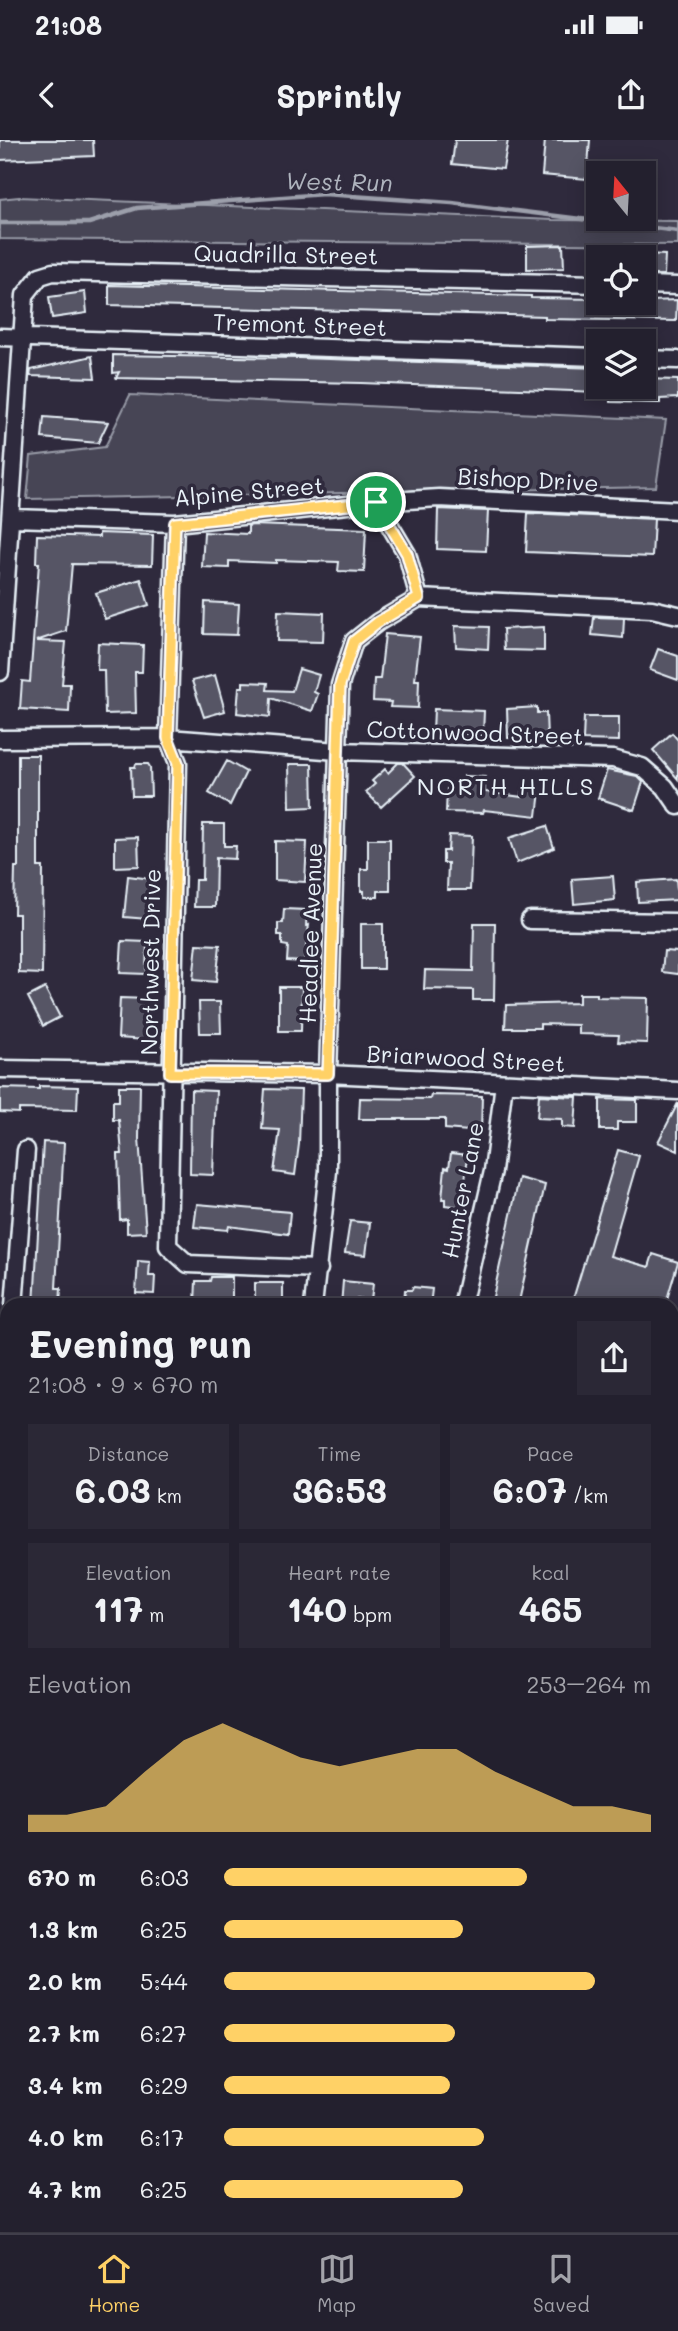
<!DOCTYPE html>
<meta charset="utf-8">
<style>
body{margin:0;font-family:Mali,sans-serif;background:#2b2836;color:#f1f3f6;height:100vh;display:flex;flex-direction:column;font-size:26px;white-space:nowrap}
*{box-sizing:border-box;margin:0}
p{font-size:23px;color:#a3a3aa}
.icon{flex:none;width:38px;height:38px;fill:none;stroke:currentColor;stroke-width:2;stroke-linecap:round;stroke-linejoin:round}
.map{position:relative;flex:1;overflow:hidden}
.panel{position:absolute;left:0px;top:1158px;width:679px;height:934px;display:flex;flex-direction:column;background:#23202e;border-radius:21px 21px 0 0;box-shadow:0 4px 18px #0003,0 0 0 2px #403e4a}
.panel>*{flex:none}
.needle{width:46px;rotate:342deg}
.controls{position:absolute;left:586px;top:21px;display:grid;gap:14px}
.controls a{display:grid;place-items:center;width:70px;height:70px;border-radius:0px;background:#23202e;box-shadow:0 4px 18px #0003,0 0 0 2px #403e4a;font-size:35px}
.pin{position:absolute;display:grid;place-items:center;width:60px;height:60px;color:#fff;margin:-30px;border:4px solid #fff;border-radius:50%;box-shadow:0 2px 7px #0007}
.round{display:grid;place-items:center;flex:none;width:74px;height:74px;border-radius:0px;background:#2b2836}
.head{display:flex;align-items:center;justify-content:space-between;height:119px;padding:0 28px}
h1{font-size:38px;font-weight:700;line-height:52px}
.metrics{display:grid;grid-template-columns:repeat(3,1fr);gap:10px;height:119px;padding:7px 28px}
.metrics div{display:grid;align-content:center;border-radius:0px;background:#2b2836;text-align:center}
.metrics b{font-size:35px;font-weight:700}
.metrics small{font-size:19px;font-weight:400}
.metrics p{font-size:19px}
.chart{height:196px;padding:14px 28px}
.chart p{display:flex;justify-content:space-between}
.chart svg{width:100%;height:126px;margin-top:7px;fill:#ffd166;opacity:.7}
ul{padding:0 28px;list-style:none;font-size:23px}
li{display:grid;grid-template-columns:112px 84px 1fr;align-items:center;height:52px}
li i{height:18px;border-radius:9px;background:#ffd166}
.status{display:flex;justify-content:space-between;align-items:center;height:49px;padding:0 35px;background:#23202e;direction:ltr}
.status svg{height:19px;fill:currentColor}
header{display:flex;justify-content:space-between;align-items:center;height:91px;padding:0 28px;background:#23202e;font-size:32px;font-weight:700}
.menu{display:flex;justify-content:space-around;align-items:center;height:98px;border-top:2px solid #403e4a;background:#23202e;font-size:19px;color:#a3a3aa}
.menu a{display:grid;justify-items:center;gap:4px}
.menu .active{color:#ffd166}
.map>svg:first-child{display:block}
</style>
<div class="status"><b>21:08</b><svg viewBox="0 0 49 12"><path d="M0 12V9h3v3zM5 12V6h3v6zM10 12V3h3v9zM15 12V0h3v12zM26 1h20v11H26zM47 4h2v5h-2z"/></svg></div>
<header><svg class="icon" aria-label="back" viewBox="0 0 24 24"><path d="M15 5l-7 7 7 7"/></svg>Sprintly<svg class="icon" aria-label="share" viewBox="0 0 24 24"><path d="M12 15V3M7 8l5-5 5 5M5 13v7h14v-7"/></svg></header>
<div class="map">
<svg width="678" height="2093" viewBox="0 0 678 2093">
<rect width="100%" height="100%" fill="#2f2a3d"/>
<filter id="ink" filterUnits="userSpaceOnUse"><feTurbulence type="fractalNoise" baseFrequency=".0143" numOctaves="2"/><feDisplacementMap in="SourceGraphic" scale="14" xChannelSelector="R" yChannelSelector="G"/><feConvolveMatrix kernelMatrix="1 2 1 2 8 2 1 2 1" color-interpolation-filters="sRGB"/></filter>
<g filter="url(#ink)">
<path fill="#464455" stroke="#979aa6" stroke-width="2" d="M19,57L553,80L678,81V105L0,99V59Z
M130,255L666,280L656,347L27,359L31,316L105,307Z
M26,2086H195L196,2093H0V2090Z"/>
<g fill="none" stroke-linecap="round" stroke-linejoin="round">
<path stroke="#9c9fab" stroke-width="4.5" d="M0,83H89L137,68L324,54L452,63L678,91"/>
</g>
<path fill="#575565" stroke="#e8f1f8" stroke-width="2" d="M0,0H93L94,16L0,20Z
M455,0H508L503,29L452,24Z
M545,0H590L587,39L542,35Z
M563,105L564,128L527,129V106Z
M644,114L665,115L664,135H644Z
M109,145L531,156V158L598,159V163L677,160L676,181L545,179V176L109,165Z
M85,152L87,173L52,178L49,157Z
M113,215L299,218L598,228V252L361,243L116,238L119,232L113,233Z
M92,216L95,238L30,236L31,230Z
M644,239L678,240V258L660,259V263L610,262V247H644Z
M44,277L108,282L98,303L42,298Z
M438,369L488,371L486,411L437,409Z
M528,373L654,379L652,417L526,412Z
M253,385L366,389L364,432L338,431L339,422L276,420V423L229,421V428L202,427L204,392L248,394V386Z
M99,393L153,395L152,425L72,424L66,491L36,501L66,502L62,544H70L69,572L20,569L22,541L30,542L39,423H36L37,395L99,397Z
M141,439L149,465L105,479L96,453Z
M205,462L239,464L237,495L204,494Z
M278,471L324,473L323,502L277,501Z
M594,477L624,478L623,498L592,495Z
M455,486L489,487L488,509L456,507Z
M544,487V511L504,510L503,489Z
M385,494L420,497L415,540H419L418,568L390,567L391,562L373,561L374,539H380Z
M98,503L143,505L142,532H135L136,573L105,574L104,530H97Z
M658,509L678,516V540L650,530Z
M299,529L319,535L314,552L318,554L312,571L271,558L270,577L237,573L239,547H243V542L268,543L267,550L292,551Z
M215,535L225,571L204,577L192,541Z
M537,567V573H546L547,597L508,598L507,569Z
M434,569L484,571L483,595L433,592Z
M584,577H619V601L583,600Z
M672,593L678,600V639L653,610Z
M18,615H38V727H43L42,834L19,833V774H14L15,727H18Z
M227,621L246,632L230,665L209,653Z
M398,623H403L415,636L381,667L366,652L375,644L372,641L385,629L388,633Z
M136,624H148L150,627L151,656H132L131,627H135Z
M289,624H312L313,667L290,668Z
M607,630L637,636L643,642L634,670L598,658Z
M464,636L485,637V652L522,657L523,649L540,651L537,676L484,670L483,673L446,672L447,649H463Z
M203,684H224V706H236L235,719L216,718L215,767H194L195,740H202Z
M547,686L554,708L517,723L509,698Z
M449,695L472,696L470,750H447L448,723H443V711H448Z
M138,697L139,726L115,727V698Z
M368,699H390V751H378V757H364V751H361V729H368Z
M275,701L307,702L305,742L275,740Z
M128,736L152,739L148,779L124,777Z
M613,736L615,760L574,764L572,739Z
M676,739L678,760L638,762L637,742Z
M284,769L307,770L306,786L309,785L304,822L287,821L288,806L282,805V795H278V783H283Z
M474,783H495L494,860H473V850L424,849L425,830L473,831Z
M361,784H383V829H361Z
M122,801L147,802L146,834L120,833Z
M197,804L220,805L216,842L193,840Z
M664,811L678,812V834L662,832Z
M279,847H302L301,891H279Z
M45,848L60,877L43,886L28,857Z
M579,854H597V857L648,858L647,903L618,902L619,895L578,894V885L540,884V888H505L506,865L579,863Z
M120,858L148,859L146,900L118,898Z
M199,862H220L221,893H200Z
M39,946L78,947L77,970L19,969V973L0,972V948L39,949Z
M119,946H140L139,998L146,1092L127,1093V1079L120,1080L118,1014H122L119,980H113V961H119Z
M265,949L301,950L299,1004L295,1035L274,1032L280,990L262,989Z
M191,950L216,951L213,1035L190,1034Z
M431,955L482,956L481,992L445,989V979H359L360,958L430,959Z
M539,955L577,957L575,988L562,987V979L537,978Z
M600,959L637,960V982H617V990H600Z
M678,963V1011L658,1002Z
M43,1002L64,1003L56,1148H61L60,1166H34Z
M618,1010L639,1016L610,1116L649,1127L653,1114L678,1122L665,1166H571Z
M451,1013L468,1015L462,1067L445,1065V1059H442L445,1027L449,1028Z
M519,1038L545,1045L518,1166H491Z
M197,1064L290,1072L288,1094L229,1086L228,1090L194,1087Z
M350,1081L370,1083L366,1115L345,1113Z
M138,1121L150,1122L149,1136H155L154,1154L136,1153Z
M211,1137H232V1164H195L196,1141H210Z
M343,1141L373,1144L371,1160L357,1159L356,1166H341Z
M255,1143H283V1166H255Z
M413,1147L432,1149L430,1166L404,1164L405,1150H412Z"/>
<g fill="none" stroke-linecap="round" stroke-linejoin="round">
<defs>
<path id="minor" d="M644,145L678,146
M0,197L598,217
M644,219L678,220
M376,362L439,358L678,370
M12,378L175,383L376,362L407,414L419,458
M175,383L168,598L178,623L168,1106L188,1124L319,1129
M419,458L652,469L678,475
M0,532L25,155L40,136L53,132L598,144
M0,599L168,598L338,611L613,619L642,627L665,647L678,666
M530,780L678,782
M0,929L328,934L678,951
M14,1166L26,1010
M313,1166L328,1031V934L340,545L354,501L378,482L419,458
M462,1166L493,1031L504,943
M0,1207L7,1194
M672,1499L678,1488
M0,1537L7,1541
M0,1654L7,1682
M672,1736L678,1739
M0,1790L7,1791
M0,1911L7,1912
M0,2079L7,2076
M507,2093V2086"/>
</defs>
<use href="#minor" stroke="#e8f1f8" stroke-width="21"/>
<use href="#minor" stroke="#2f2a3d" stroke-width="16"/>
</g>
</g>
<g fill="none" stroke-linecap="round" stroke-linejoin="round" filter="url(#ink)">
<defs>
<path id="route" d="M376,362L407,414L419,458L378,482L354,501L340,545L328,934L170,933L178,623L168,598L175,383Z"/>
</defs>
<use href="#route" stroke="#fff" stroke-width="14"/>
<use href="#route" stroke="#ffd166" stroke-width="9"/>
</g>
<g text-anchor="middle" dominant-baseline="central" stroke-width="7" stroke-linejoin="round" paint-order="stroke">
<g font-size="23" fill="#e8f1f8" stroke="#2f2a3d">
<text transform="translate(286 114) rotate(1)">Quadrilla Street</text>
<text transform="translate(300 184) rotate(2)">Tremont Street</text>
<text transform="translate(528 339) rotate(3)">Bishop Drive</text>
<text transform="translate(249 351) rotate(-5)">Alpine Street</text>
<text transform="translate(475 592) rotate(2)">Cottonwood Street</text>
<text transform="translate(310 793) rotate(-88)">Headlee Avenue</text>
<text transform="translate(150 822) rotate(-89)">Northwest Drive</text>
<text transform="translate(466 918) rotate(3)">Briarwood Street</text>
<text transform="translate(462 1050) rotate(-79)">Hunter Lane</text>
</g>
<g font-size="24" font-style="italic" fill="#afb4be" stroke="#2f2a3d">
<text transform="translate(339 41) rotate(1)">West Run</text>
</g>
<g font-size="24" letter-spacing="2" fill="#e8f1f8" stroke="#2f2a3d">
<text x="506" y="645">NORTH HILLS</text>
</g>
</g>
</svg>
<div class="controls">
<a><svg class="needle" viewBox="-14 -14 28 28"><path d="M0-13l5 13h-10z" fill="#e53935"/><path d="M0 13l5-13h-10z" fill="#a3a3aa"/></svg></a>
<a><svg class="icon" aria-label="locate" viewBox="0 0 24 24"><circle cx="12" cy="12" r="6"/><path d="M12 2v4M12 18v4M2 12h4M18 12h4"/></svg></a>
<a><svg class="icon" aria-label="layers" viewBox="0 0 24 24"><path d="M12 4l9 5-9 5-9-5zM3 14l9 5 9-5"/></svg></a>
</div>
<div class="pin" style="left:376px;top:362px;background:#1e9e55"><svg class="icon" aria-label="arrive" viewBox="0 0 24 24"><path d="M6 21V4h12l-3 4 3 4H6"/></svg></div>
<section class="panel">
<div class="head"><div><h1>Evening run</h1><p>21:08 · 9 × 670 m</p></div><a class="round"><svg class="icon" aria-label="share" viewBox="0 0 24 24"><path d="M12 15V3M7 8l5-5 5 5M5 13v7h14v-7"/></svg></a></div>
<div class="metrics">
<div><p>Distance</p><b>6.03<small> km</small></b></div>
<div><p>Time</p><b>36:53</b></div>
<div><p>Pace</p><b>6:07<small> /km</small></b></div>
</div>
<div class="metrics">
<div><p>Elevation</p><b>117<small> m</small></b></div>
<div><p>Heart rate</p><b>140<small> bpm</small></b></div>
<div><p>kcal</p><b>465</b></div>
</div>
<div class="chart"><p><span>Elevation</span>253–264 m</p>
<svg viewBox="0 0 160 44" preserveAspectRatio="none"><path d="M0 44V38L10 38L20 35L30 23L40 12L50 6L60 12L70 18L80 21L90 18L100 15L110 15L120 23L130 29L140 35L150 35L160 38V44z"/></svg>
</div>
<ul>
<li><b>670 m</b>6:03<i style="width:71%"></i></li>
<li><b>1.3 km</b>6:25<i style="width:56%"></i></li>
<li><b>2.0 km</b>5:44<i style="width:87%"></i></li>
<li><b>2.7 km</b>6:27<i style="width:54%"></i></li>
<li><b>3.4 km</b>6:29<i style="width:53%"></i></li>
<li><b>4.0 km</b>6:17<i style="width:61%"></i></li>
<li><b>4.7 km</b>6:25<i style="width:56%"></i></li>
</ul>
</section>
</div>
<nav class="menu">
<a class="active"><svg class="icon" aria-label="home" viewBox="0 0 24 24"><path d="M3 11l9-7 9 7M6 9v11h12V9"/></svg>Home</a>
<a><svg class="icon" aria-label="map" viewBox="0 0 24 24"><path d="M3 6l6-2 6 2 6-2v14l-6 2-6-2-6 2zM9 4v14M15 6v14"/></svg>Map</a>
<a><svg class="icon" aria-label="saved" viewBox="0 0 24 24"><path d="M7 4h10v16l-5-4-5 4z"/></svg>Saved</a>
</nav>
